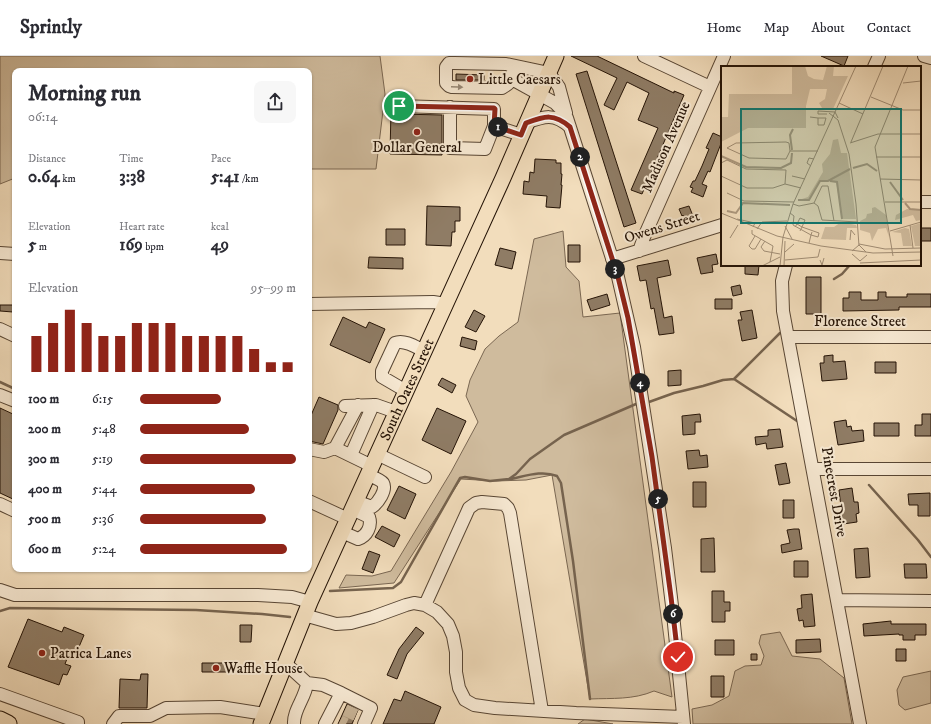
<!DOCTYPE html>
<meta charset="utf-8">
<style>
body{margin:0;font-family:"IM FELL DW Pica",serif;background:#f7f7f7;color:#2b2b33;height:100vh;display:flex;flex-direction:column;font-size:15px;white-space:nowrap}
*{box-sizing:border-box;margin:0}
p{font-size:13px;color:#7c7c81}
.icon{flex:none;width:22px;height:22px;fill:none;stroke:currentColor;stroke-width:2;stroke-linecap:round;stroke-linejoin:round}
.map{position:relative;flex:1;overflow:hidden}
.drawer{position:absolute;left:12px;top:12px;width:300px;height:504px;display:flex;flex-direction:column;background:#fff;border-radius:8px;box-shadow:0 1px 3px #0004}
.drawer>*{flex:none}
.pin{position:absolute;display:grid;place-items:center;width:34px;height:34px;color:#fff;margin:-17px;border:2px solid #fff;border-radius:50%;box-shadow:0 1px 4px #0007}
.km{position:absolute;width:20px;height:20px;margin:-10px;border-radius:50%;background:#222;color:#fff;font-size:11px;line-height:20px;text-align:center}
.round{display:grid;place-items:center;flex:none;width:42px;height:42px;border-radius:8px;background:#f7f7f7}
.overview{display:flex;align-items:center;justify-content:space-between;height:68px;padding:0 16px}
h1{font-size:22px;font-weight:800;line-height:30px}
.metrics{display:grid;grid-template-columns:repeat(3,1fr);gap:6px;height:68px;padding:4px 16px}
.metrics div{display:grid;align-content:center}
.metrics b{font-size:17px;font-weight:800}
.metrics small{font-size:11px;font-weight:400}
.metrics p{font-size:11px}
.chart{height:112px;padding:8px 16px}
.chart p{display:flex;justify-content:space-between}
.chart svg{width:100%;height:72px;margin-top:4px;stroke:#8f2418;stroke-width:6}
ul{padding:0 16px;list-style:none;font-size:13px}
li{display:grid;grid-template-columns:64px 48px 1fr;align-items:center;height:30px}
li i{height:10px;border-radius:5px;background:#8f2418}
header{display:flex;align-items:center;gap:24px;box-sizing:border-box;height:56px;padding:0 20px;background:#fff;border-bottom:1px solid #e1e1e2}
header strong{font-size:19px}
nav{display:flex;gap:22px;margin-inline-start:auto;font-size:14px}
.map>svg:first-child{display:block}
</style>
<header>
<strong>Sprintly</strong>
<nav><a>Home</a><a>Map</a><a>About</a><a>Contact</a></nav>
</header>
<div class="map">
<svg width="931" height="668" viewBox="0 0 931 668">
<rect width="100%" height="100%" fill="#f2ddbc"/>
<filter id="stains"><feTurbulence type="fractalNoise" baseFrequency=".005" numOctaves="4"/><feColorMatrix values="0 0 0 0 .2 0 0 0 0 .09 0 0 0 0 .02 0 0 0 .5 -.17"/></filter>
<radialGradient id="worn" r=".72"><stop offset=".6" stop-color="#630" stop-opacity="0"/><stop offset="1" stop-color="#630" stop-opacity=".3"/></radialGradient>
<path fill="#cfbb9d" stroke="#7a6752" d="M0,0H380L385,38L376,113H309V15H15V122L0,128Z
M563,175L566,211L579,225L583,261L620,257L672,641L654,635C633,644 612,642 590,643L552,419L526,424L496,425L461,423L394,527L339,532L346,519L372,520L391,515L451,416L478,366L466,340L470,324L485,293L499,280L518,266L534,183Z
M780,576L792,600L820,603L844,622L852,668H693L692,653L712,649L729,640L735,615L745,610L761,609L764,600L759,587L761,579Z
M931,615V647L905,654L899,649L897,634L903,621Z
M585,663L613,668H578Z"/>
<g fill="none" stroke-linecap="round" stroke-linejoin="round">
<path stroke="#76634e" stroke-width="2.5" d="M834,223L842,218L850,209
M734,323L780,277
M0,326L15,333
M649,346L674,337L703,330L723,324L734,323L797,365
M511,423C526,420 542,414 557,420L561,427L573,505L590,643
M869,429L918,484L931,501
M330,535L393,532L401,526L460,422L465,421L490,425L509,423L516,418L530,403L564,379L636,348
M0,555L10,552L196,554L262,558L290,561"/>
</g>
<path fill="#8f7c65" stroke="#241306" d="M571,0H597L674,37V35L684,39L642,138L631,134L658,72L638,64L649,37L627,26L614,54L604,49L617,22Z
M821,0H848L844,10Z
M587,15L636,167L624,171L576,18Z
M456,18L484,19V24H456Z
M391,54L399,58L442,59V99L390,98Z
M713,77L722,81V85L710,116L708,115L702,128L707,130L703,141L691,136L693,132L690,131L693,125H695L702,110L709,93L706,92Z
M535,103L556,104V107H561V118H562L561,129H562L560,152L546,151L547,140L523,138L524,125L529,126L530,116L534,117Z
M427,150L460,151V165H455V176H452L451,190L426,189Z
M689,150L693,160L685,163L683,159L682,160L679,153Z
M920,172H931V185H920Z
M386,173H405V189H386Z
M568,189H580V206H568Z
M500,192L516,196L512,213L495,209Z
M716,198L718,208L712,209L713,216L701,218L697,202Z
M369,201L403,202V213L368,212Z
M668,204L671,219L657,222L664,262L672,260L674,277L659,279L654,252L651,253L646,224L640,225L637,210Z
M745,209H759L758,219L745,218Z
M806,221H821V258H806Z
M740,229L742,238L733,240L731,231Z
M849,236H861V244H878V236H886V241H907V238H931V251H899V254L843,255V242H849Z
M607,238L610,249L591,255L587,244Z
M715,243H732V253H715Z
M0,249H13V256L0,255Z
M474,254L485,260L476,276L465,271Z
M752,254L757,282L742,285L738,264H742L740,256Z
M343,261L366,272L369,266L385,273L370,307L330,289Z
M462,281L477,285L475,294L460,290Z
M833,299V306L845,305L847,323L822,325L820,307H824V300Z
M875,306H896V317H875Z
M681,314V329L668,330V315Z
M442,322L456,329L452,337L438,329Z
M319,341L338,349V354L323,388L309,385V364Z
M0,352L15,359V444L0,437Z
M437,352L466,365L451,398L422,384Z
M700,358L701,366H695V378L683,379L682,360Z
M922,358H931V380H915V369H922Z
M846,364L847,371L851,370L852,375L863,374L864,385L838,389L834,366Z
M874,367H899V380H874Z
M780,373L783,391L767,393L766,387L756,389L755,381L768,380V374Z
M699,394L700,400L707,399L708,411L688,413L686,395Z
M786,407L790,427L779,429L775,409Z
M693,426H706V451H693Z
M399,430L416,438L405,463L387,454Z
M852,432L854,446H858L859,457L856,458L857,466L843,468L839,434Z
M930,437V460H918V449H909L908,438Z
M783,444H794V462H783Z
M382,470L400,479L394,491L375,481Z
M794,473H799L802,493L782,497L781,489L790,487L787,474Z
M714,482L715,516H701V483Z
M868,492L870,521L856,522L854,493Z
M369,495L380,499L373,517L362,513Z
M794,505H808V521H794Z
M904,508H926L927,522H905Z
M712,535H724V546H730V555H725V566H712Z
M812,538L815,570L804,571L803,564L799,565L797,553L802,552L801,539Z
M28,563L62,576L64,571L84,579L76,598L70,595L65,608L71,610L67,619L63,618L59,629L8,611Z
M891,565V568H926V579H915V584H903V579H899V578L864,580L863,568Z
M240,569H252L251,586H240Z
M416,571L424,577L407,598L397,623L387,619L399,593Z
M820,583L821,596L796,597V584Z
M715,584H734V599H715Z
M896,593H906V605H896Z
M751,598H757V604H751Z
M202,607H230L229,616H202Z
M141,618H148L147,652H119L120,623L140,624Z
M711,620H724V641H711Z
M405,635L441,651L434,668H383L394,643L401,645Z
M347,648L358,654L352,668H338Z"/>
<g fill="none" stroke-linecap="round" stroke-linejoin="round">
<path stroke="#c9b598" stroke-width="12" stroke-dasharray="12 6" stroke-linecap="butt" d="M345,654L356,659
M340,665L346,668"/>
<defs>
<path id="minor" d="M644,0L710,31
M924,0L931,2
M515,10L508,28L502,32L452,31L449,30L446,27V11L449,7H454L506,8L549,17L559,31L566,57
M874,11L879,0
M510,22L555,47L561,53L567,62L618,221L634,291L665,492L673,558L684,668
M399,50L494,53V70L485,93L450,92V51
M526,67C545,60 554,57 570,71
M494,70L521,79
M920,146H931
M639,195L644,181L724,0
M0,197L15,198
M612,203L722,169
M786,209L782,225L783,255L860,668
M309,248L433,246L446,248
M0,273L15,280
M788,281H931
M406,335L382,321V315L395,287C404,283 416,291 424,295
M0,339L15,345
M345,350L376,349L396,356
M335,392L358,349
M309,393L324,396L335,392L372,410
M377,398L425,421
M351,399L373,349
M813,413H931
M309,445L348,463
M356,445L372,451C378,447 387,434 383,427C380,423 372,421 368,419
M0,448L15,455
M342,476L358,483C367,480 372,470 369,461L352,453
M0,534L15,539H258L292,541L310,546
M837,544L931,545
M425,549L469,452L476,447L482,446L504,448L508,452L510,457L542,655
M304,559L336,568L351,567L373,561L406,549L414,547L425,549L437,556L448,568L453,580L456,596V616L459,632L465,644L474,649L495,652L576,657L683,661
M285,607L307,627C306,641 293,654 294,668
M307,627L323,629L341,637
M0,638L78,666V668
M113,668L119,660H150L166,652L220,651L265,658
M325,668L341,637L371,652L364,668"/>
<g id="major">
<path id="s1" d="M261,668L310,546L503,122L556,0"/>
</g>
<path id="highway" d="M0,664L8,668"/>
</defs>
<use href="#minor" stroke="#584634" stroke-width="14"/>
<use href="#major" stroke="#241306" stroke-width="17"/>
<use href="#highway" stroke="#241306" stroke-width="19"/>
<use href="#minor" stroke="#f7e9d3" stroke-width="12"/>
<use href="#major" stroke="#f2ddbc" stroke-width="15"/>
<use href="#highway" stroke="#f2ddbc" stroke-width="17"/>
</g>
<defs><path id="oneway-solid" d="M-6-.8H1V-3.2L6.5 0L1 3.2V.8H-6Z"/></defs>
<use fill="#988977" href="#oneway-solid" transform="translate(457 31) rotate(2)"/>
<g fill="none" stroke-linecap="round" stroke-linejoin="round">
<defs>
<path id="route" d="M399,50L494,52L495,53L494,70L521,79L526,67C545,60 554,57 570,71L618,221L628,262L652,401L671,541L678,601"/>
</defs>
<use href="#route" stroke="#fff" stroke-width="8"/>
<use href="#route" stroke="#8f2418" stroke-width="5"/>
</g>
<g fill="#8f2418" stroke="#f7e9d3" stroke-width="1.5">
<circle cx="470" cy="23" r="4"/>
<circle cx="417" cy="76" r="4"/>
<circle cx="42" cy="597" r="4"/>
<circle cx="216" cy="612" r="4"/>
</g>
<g text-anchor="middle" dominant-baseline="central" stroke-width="4" stroke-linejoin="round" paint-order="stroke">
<g font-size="15" fill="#241306" stroke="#f7e9d3" text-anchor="start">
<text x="478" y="23">Little Caesars</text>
<text x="417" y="91" text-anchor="middle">Dollar General</text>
<text x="50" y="597">Patrica Lanes</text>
<text x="224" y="612">Waffle House</text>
</g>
<g font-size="15" fill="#241306" stroke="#f7e9d3">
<text transform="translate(666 91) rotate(-66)">Madison Avenue</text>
<text transform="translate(662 171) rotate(-17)">Owens Street</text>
<text x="860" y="265">Florence Street</text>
<text stroke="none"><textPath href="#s1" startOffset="365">South Oates Street</textPath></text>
<text transform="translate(834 436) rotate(80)">Pinecrest Drive</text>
</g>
</g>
<g transform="translate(721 10)">
<rect width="200" height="200" fill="#f2ddbc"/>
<path d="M71,0H84L87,10L93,13L102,14L106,0H113L112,10H127L112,43L101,42L98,37L104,33L106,23H89L85,40V62H27L0,76V51H7L8,28H71ZM117,73L120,87H126L135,153H121L115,115H99L88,133L78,134L87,131L102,106L101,98L109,88L112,74ZM154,141L165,149L168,171L165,162L157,163L151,175L149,167L139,164V155L145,152L146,148L151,147V142ZM186,143L200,144V154L195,155L192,149L174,154L175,149ZM120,156L135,159L136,162H126L125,174L100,173L104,161H113ZM200,157V180H194L190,160ZM184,162L188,163L191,180H182L180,167L171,166Z" fill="#cfbb9d"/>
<path fill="none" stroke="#ac987e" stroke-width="2" d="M71,84L69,69L72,63M0,90L25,101L60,102L70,97L71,87M132,102L146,98L156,105M109,115L116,116L121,153M169,116L182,134M77,134H88L99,115H107L129,103M184,137L189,143L200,144M6,145L15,147L22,137L69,139"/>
<path fill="none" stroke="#a08c73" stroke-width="1" d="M182,17L200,15M150,31L182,44H200M118,37L142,48M108,47L117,54L128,88L135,138L138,180M106,48H97V45L114,46L117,52M89,51L97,52H105L103,59H97V52M65,76L68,77L69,85L65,93L28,92L6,82L15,77ZM130,76L162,0M129,77L157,68H200M69,85H97M155,91H200M0,97L6,94L25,103L65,104L64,118M90,100L86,97L88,92L93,93M0,110L26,122H52L64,118L80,122M71,110L84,113M159,113L200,114M6,127L23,135L73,136M164,136H200M93,137L101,120H107L113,155M72,138L78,140L93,137L97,140L101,154L137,156M0,147L56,170L100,180L152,187L200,186M69,147L73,150L72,159L90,169L88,177M16,153L34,157L32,161M189,159L192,182M64,160L71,173M74,161L76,158L79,152L84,154L81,161L76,158M36,163L41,156L66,155M31,164V168L52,180L49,196M79,165L81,161L98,167L97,171L90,169L91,166M169,165L200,156M34,170L28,180L31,183H34L40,173M62,171L72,138L135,0M9,172L17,159M129,174L130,164L134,169M44,175L40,181L43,185L59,188M138,178L164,183L200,182M131,185L138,179L145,186M64,186L73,178M131,188L139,195L146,189M172,190L154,81L187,0M64,194L97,191L99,183M99,194L101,199L103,192M139,197L200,194M41,200L59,191M59,200L62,171M63,200L64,175"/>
<path fill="#0f766e" fill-opacity="0.15" stroke="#0f766e" stroke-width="2" d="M20,43H180V157H20Z"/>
<rect width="200" height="200" fill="none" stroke="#241306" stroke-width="2"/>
</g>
<rect width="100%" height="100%" filter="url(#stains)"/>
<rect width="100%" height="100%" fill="url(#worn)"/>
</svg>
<div class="pin" style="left:399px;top:50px;background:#1e9e55"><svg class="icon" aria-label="arrive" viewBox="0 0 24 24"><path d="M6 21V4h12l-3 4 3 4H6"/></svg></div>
<div class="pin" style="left:678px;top:601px;background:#d93025"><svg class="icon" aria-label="check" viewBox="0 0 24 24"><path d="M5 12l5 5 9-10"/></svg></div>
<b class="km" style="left:498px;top:71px">1</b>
<b class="km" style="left:580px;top:101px">2</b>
<b class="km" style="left:615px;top:213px">3</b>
<b class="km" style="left:640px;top:327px">4</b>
<b class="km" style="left:658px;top:443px">5</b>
<b class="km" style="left:673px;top:558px">6</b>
<section class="drawer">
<div class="overview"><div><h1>Morning run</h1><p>06:14</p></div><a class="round"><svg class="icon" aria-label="share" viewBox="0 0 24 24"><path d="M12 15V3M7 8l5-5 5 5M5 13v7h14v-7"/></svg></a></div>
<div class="metrics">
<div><p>Distance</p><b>0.64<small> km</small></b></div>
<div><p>Time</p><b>3:38</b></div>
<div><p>Pace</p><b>5:41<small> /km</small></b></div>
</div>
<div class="metrics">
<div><p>Elevation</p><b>5<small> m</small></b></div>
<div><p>Heart rate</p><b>169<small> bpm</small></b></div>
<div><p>kcal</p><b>49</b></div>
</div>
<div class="chart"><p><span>Elevation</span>95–99 m</p>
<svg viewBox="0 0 160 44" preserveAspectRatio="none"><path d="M5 44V22M15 44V14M25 44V6M35 44V14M45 44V22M55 44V22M65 44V14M75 44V14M85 44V14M95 44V22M105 44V22M115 44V22M125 44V22M135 44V30M145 44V38M155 44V38"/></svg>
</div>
<ul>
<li><b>100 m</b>6:15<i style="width:52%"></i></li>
<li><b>200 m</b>5:48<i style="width:70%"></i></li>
<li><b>300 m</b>5:19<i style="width:100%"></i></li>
<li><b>400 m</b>5:44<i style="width:74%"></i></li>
<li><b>500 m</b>5:36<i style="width:81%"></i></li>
<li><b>600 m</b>5:24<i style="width:94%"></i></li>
</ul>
</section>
</div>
